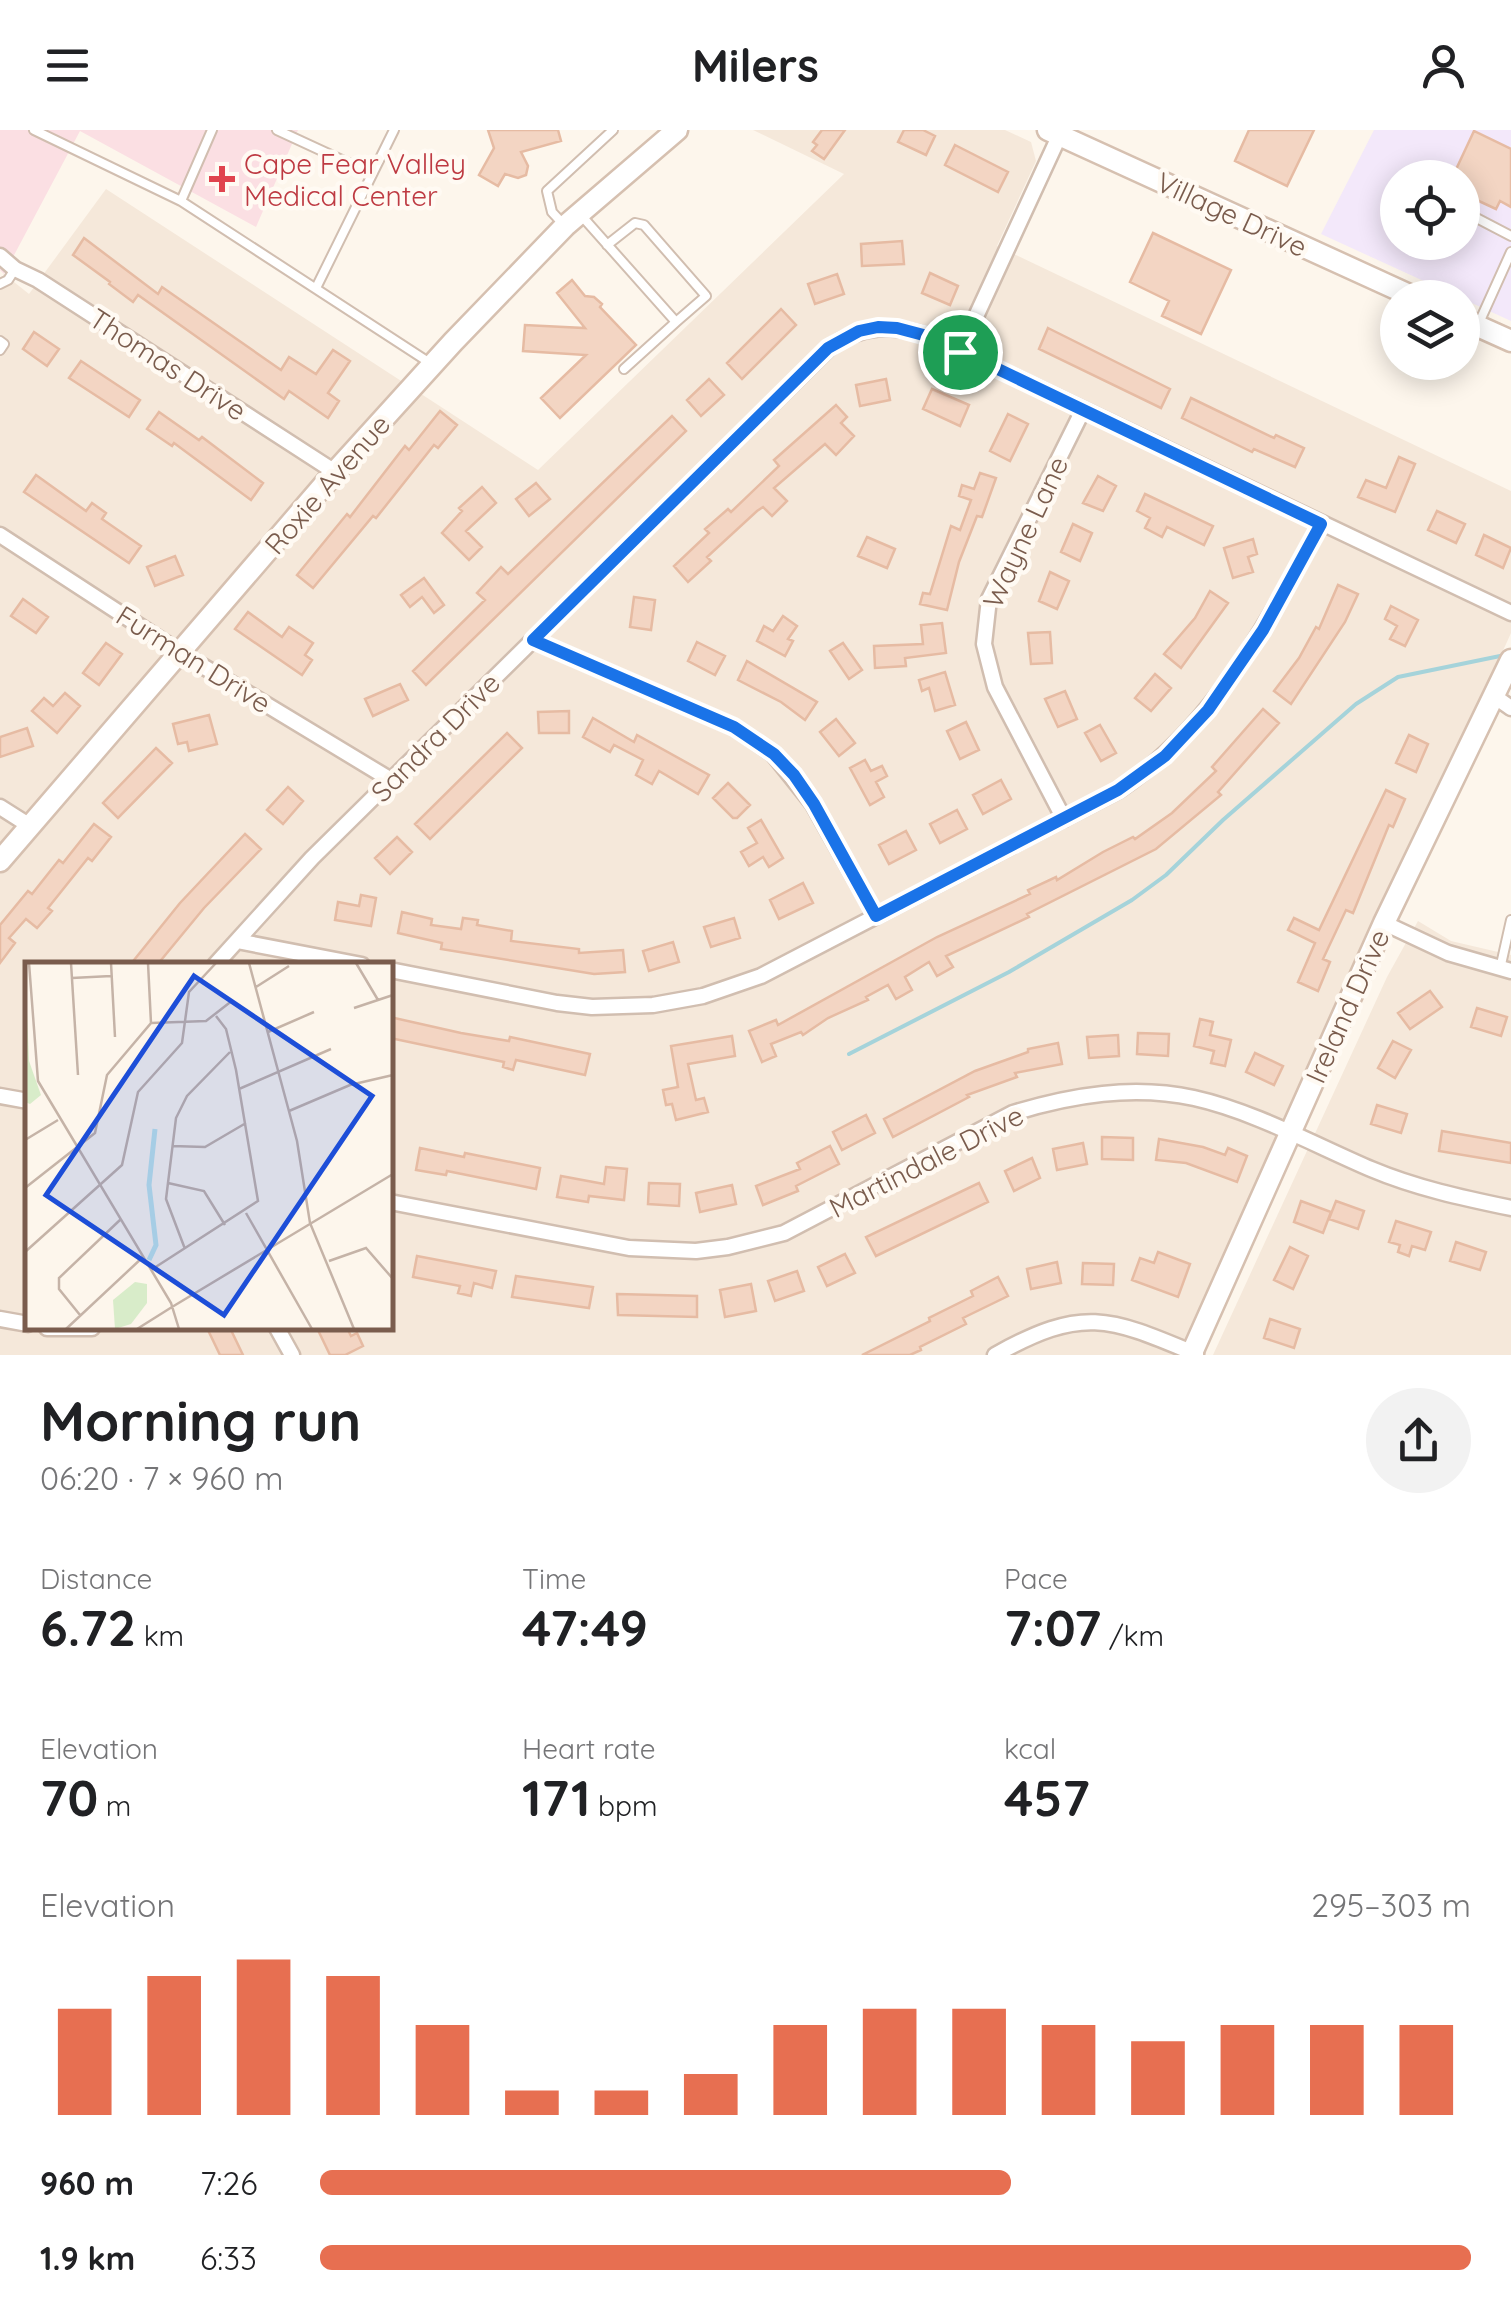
<!DOCTYPE html>
<meta charset="utf-8">
<style>
body{margin:0;font-family:Quicksand,sans-serif;background:#f2f2f2;color:#202124;height:100vh;display:flex;flex-direction:column;font-size:38px;white-space:nowrap}
*{box-sizing:border-box;margin:0}
p{font-size:32px;color:#757577}
.icon{flex:none;width:55px;height:55px;fill:none;stroke:currentColor;stroke-width:2;stroke-linecap:round;stroke-linejoin:round}
.map{position:relative;height:1225px;overflow:hidden}
.side{display:flex;flex-direction:column;background:#fff;flex:1}
.side>*{flex:none}
.tools{position:absolute;left:1380px;top:30px;display:grid;gap:20px}
.tools a{display:grid;place-items:center;width:100px;height:100px;border-radius:50%;background:#fff;box-shadow:0 5px 25px #0003;font-size:50px}
.pin{position:absolute;display:grid;place-items:center;width:85px;height:85px;color:#fff;margin:-42px;border:5px solid #fff;border-radius:50%;box-shadow:0 2px 10px #0007}
.round{display:grid;place-items:center;flex:none;width:105px;height:105px;border-radius:52px;background:#f2f2f2}
.summary{display:flex;align-items:center;justify-content:space-between;height:170px;padding:0 40px}
h1{font-size:55px;font-weight:800;line-height:75px}
.metrics{display:grid;grid-template-columns:repeat(3,1fr);gap:15px;height:170px;padding:10px 40px}
.metrics div{display:grid;align-content:center}
.metrics b{font-size:50px;font-weight:800}
.metrics small{font-size:28px;font-weight:400}
.metrics p{font-size:28px}
.chart{height:280px;padding:20px 40px}
.chart p{display:flex;justify-content:space-between}
.chart svg{width:100%;height:180px;margin-top:10px;stroke:#e76f51;stroke-width:6}
ul{padding:0 40px;list-style:none;font-size:32px}
li{display:grid;grid-template-columns:160px 120px 1fr;align-items:center;height:75px}
li i{height:25px;border-radius:12px;background:#e76f51}
header{display:flex;justify-content:space-between;align-items:center;height:130px;padding:0 40px;background:#fff;font-size:45px;font-weight:800}
.map>svg:first-child{display:block}
</style>
<header><svg class="icon" aria-label="menu" viewBox="0 0 24 24"><path d="M4 6h16M4 12h16M4 18h16"/></svg>Milers<svg class="icon" aria-label="person" viewBox="0 0 24 24"><circle cx="12" cy="8" r="4"/><path d="M4 21q1-7 8-7t8 7"/></svg></header>
<div class="map">
<svg width="1511" height="1225" viewBox="0 0 1511 1225">
<rect width="100%" height="100%" fill="#fdf6ec"/>
<path fill="#f5e8da" fill-rule="evenodd" d="M753,0H1005L1031,12L1036,31L997,116L1511,361V503L1183,1225H0V151L4,144L29,164L106,59L538,340L844,44ZM28,835H390V1198H28Z
M1418,791L1451,811L1511,825V1225H1213L1387,847Z"/>
<path fill="#f3e8fa" fill-rule="evenodd" d="M1374,0H1511V191L1321,104ZM1398,48H1462V112H1398Z"/>
<path fill="#fbdfe3" d="M0,0H298L256,97L80,1L4,144L0,140Z"/>
<g fill="none" stroke-linecap="round" stroke-linejoin="round">
<path stroke="#a5d3da" stroke-width="4" d="M849,924L1009,842L1132,770L1166,745L1223,690L1356,574L1398,547L1505,525"/>
</g>
<path fill="#f3d5c3" stroke="#e6bba3" stroke-width="2.5" d="M488,0H558L561,11L521,22L528,36L526,45L518,48L505,44L498,56L479,45L494,18Z
M822,0H845L824,29L812,21L817,15L813,12Z
M904,0H923L935,6L926,25L898,12Z
M1249,0H1314L1287,56L1235,31Z
M1474,1L1511,19V77L1500,71L1496,79L1466,65L1469,57L1462,54V48H1452Z
M955,15L1008,42L998,62L945,35Z
M1153,103L1231,140L1201,204L1162,186L1169,171L1130,152Z
M84,108L158,164L162,157L281,240L289,227L316,244L333,220L350,231L328,263L339,271L328,288L289,261L284,269L138,165L133,172L109,154L110,152L73,125Z
M902,111L904,134L862,136L861,114Z
M930,143L958,156L950,175L922,163Z
M837,144L844,164L815,174L808,154Z
M572,150L585,166L594,167L602,174L600,177L636,215L560,288L541,268L586,225L523,221L525,195L585,198L557,163Z
M781,179L796,195L742,249L727,233Z
M1048,198L1170,259L1161,278L1039,219Z
M34,202L59,219L47,236L23,219Z
M81,231L140,270L129,287L69,248Z
M709,249L724,265L701,286L687,270Z
M886,249L890,270L860,276L856,255Z
M932,259L969,275L960,296L923,279Z
M1191,268L1274,308L1276,305L1304,318L1295,337L1254,319L1252,322L1182,288Z
M836,275L847,287L841,293L854,306L836,325L825,314L774,358L787,371L772,386L763,377L757,381L707,427L711,431L688,452L674,436L709,403L705,399L728,379L731,382L779,336L774,330Z
M440,281L457,295L438,318L434,315L376,388L373,386L313,458L297,445L347,384L350,387L405,316L409,320Z
M159,282L199,310L202,307L263,353L251,370L174,313L172,316L147,299Z
M1008,284L1028,294L1010,331L990,321Z
M672,286L686,301L426,555L413,541L485,470L477,463L501,437L508,444Z
M1399,327L1415,334L1395,382L1358,367L1366,350L1386,358Z
M980,343L996,348L982,387L977,386L959,432L947,480L920,474L923,463L930,464L951,396L960,400L971,370L959,366L962,355L974,359Z
M36,345L86,381L92,373L106,383L102,389L141,416L129,433L24,362Z
M1098,346L1116,356L1103,381L1083,373Z
M536,353L550,369L529,386L516,369Z
M482,357L496,373L466,401L482,417L469,430L442,403L462,381L459,378Z
M1145,364L1213,396L1204,415L1167,397L1162,407L1145,398L1150,388L1137,381Z
M1437,381L1465,394L1456,413L1428,400Z
M1073,394L1092,403L1080,431L1061,422Z
M1484,405L1511,418L1503,438L1476,425Z
M867,407L895,419L887,438L858,426Z
M1253,409L1257,424L1248,427L1253,442L1233,448L1224,418Z
M175,426L183,445L155,456L147,437Z
M1050,442L1069,451L1057,479L1039,471Z
M424,448L444,475L434,483L422,467L410,477L401,465Z
M1338,455L1358,464L1345,492L1291,574L1274,561L1299,528L1316,497L1319,499Z
M1210,461L1228,473L1181,538L1164,524L1195,488Z
M634,467L655,470L651,500L630,497Z
M23,469L48,487L36,503L11,486Z
M1391,476L1418,490L1405,516L1390,509L1397,496L1385,489Z
M248,482L282,507L289,497L313,513L305,525L312,530L302,545L235,499Z
M783,486L797,496L788,509L793,511L785,526L757,511L764,496L773,501Z
M942,493L946,523L905,528L906,536L875,538L874,516L923,514L921,495Z
M1050,502L1052,533L1031,534L1028,503Z
M697,512L725,526L715,545L688,531Z
M106,513L122,524L99,555L83,543Z
M843,513L862,540L849,549L830,521Z
M747,531L817,572L805,590L781,572L738,550Z
M945,542L955,575L935,581L929,558L922,561L919,550Z
M1155,544L1171,558L1151,581L1135,568Z
M400,554L408,570L373,586L365,569Z
M1065,561L1077,589L1058,597L1045,569Z
M65,563L80,576L57,603L32,581L44,568L53,576Z
M1263,579L1279,593L1218,662L1221,665L1156,719L1027,784L1029,787L946,826L953,837L937,846L929,832L905,847L912,860L896,869L888,855L866,867L868,870L828,888L803,905L801,902L771,914L776,926L762,932L749,901L776,890L778,895L937,807L1030,764L1028,760L1056,747L1057,750L1103,722L1133,707L1135,709L1172,683L1216,641L1212,637Z
M569,581V603H539L538,582Z
M209,585L217,614L189,621L187,612L178,614L173,594Z
M593,588L634,612L637,605L709,645L698,664L659,641L652,654L636,645L643,630L614,615L610,622L583,607Z
M836,589L855,613L839,626L820,602Z
M966,592L979,620L960,629L947,601Z
M1100,595L1116,623L1101,631L1085,603Z
M27,598L33,616L0,627V607Z
M507,603L522,618L430,709L415,694Z
M1409,605L1428,614L1416,642L1396,633Z
M156,618L172,633L118,688L103,673Z
M865,630L871,641L882,636L887,646L876,652L884,667L870,675L850,638Z
M1001,650L1011,669L983,684L973,665Z
M728,653L750,675L737,688H733L713,668Z
M288,657L303,671L283,694L267,680Z
M1386,660L1405,669L1393,697L1389,695L1353,783L1346,780L1323,829L1330,832L1318,861L1298,852L1315,813L1288,800L1294,788L1319,800Z
M957,680L967,699L940,713L930,694Z
M761,690L783,728L769,737L763,727L749,736L741,722L757,713L748,698Z
M94,694L111,707L92,731L88,728L48,778L52,781L37,798L26,789L9,808L15,813L0,833V795L28,761L32,764L59,730L63,733Z
M906,701L916,720L889,734L879,715Z
M245,704L261,719L204,778L157,835H130L180,773Z
M397,707L412,722L390,744L375,728Z
M803,753L813,773L779,789L770,770Z
M361,765L376,768L371,796L335,790L338,772L359,776Z
M402,782L432,789L431,795L461,799L463,788L478,790L477,795L512,801L511,811L579,819V823L623,820L625,842L594,844L441,819L442,813L398,803Z
M734,788L740,808L711,817L704,797Z
M673,812L679,832L649,841L643,821Z
M1430,861L1442,877L1410,899L1398,883Z
M1477,878L1507,887L1501,906L1471,897Z
M390,887L461,903L509,911L510,907L590,924L585,945L516,930L513,940L503,937L504,932L390,908Z
M1200,889L1213,892L1210,905L1231,910L1225,936L1211,933L1214,921L1194,916Z
M1138,903L1169,904L1168,926L1137,924Z
M1118,905L1119,926L1089,928L1087,907Z
M732,906L735,926L688,934L696,970L704,968L708,982L676,990L672,974L666,975L663,960L678,957L671,916Z
M1393,911L1411,920L1395,948L1378,938Z
M1058,913L1062,934L1015,943L1017,947L967,965L969,967L893,1007L884,989L975,941L1028,922V919Z
M1255,923L1283,936L1274,955L1246,942Z
M1377,975L1407,984L1401,1003L1371,994Z
M866,985L875,1003L842,1020L833,1002Z
M1442,1001L1511,1013V1033L1439,1021Z
M1102,1007L1133,1008V1030L1102,1029Z
M1159,1009L1203,1017L1225,1025L1228,1018L1247,1026L1237,1052L1186,1033L1156,1030Z
M1083,1013L1087,1034L1057,1040L1053,1019Z
M830,1016L839,1034L796,1056L798,1061L763,1075L756,1056L800,1039L797,1033Z
M420,1018L464,1027L465,1023L540,1038L536,1059L447,1041L446,1045L416,1040Z
M1032,1028L1040,1048L1014,1061L1005,1041Z
M606,1037L627,1039L624,1070L589,1066L588,1072L557,1067L561,1046L604,1054Z
M649,1053L680,1054L679,1076L648,1074Z
M979,1053L988,1072L876,1126L866,1107Z
M732,1055L736,1074L700,1082L696,1063Z
M1301,1071L1331,1082L1323,1103L1294,1092Z
M1336,1071L1364,1081L1358,1099L1329,1089Z
M1396,1091L1431,1102L1425,1120L1412,1116L1409,1126L1398,1122L1400,1115L1389,1112Z
M1456,1112L1486,1122L1480,1140L1450,1131Z
M1290,1117L1308,1126L1293,1159L1274,1150Z
M1158,1122L1190,1134L1178,1167L1132,1150L1140,1128L1154,1133Z
M845,1124L855,1143L827,1156L818,1137Z
M417,1126L496,1141L492,1158L474,1153L471,1166L458,1163L460,1156L413,1147Z
M1057,1132L1061,1153L1031,1159L1027,1139Z
M1083,1133L1114,1134L1113,1155L1082,1154Z
M797,1141L804,1161L775,1171L768,1151Z
M516,1146L593,1157L589,1178L512,1167Z
M998,1147L1008,1166L963,1188L966,1194L920,1217L921,1220L910,1225H862L930,1191L929,1188L973,1166L971,1161Z
M751,1154L756,1181L725,1187L720,1160Z
M617,1164L697,1166V1187L618,1185Z
M1270,1189L1300,1199L1294,1218L1264,1208Z
M207,1198H230L243,1225H220Z
M317,1198H347L351,1206L357,1203L363,1216L345,1225H330Z"/>
<g fill="none" stroke-linecap="round" stroke-linejoin="round">
<defs>
<path id="lane" d="M34,0L181,71L430,233
M277,0L372,44
M181,71L212,0
M1465,82L1511,106
M580,84L676,192L706,166L644,95L635,93L607,115
M565,96L552,82L547,61L613,0
M0,154L8,150L15,139
M316,158L394,0
M1478,195L1511,122
M0,211L4,214L0,220
M624,239L676,192
M1500,839L1511,790"/>
<path id="street" d="M0,126L15,139L38,150L335,342
M960,221L1062,0
M0,405L181,523L391,650
M533,510L734,597L773,624L813,674L876,786
M1494,566L1511,578
M0,677L30,696
M1064,689L995,557L984,514L989,469L1082,282
M1384,793L1448,823L1511,841
M237,811L362,835
M215,835L312,728L829,218C862,194 893,194 931,207L1511,483
M390,840L557,873L592,877L653,875L703,866L761,846L1119,660C1215,596 1267,493 1321,394
M0,966L28,971
M390,1072L629,1118L696,1121L728,1117L784,1103L1013,983C1072,965 1133,955 1194,968C1253,981 1315,1015 1371,1039C1416,1058 1463,1068 1511,1078
M0,1189L28,1194
M47,1198H92
M277,1198L292,1225
M995,1225C1083,1176 1108,1187 1196,1224"/>
<path id="secondary" d="M1048,0L1416,168
M1462,189L1511,211
M0,731L335,342L453,212L565,96L677,0
M1191,1225L1384,793L1511,530"/>
</defs>
<use href="#lane" stroke="#d1beb0" stroke-width="12"/>
<use href="#street" stroke="#d1beb0" stroke-width="19"/>
<use href="#secondary" stroke="#d6c0b0" stroke-width="25"/>
<use href="#lane" stroke="#fff" stroke-width="8"/>
<use href="#street" stroke="#fff" stroke-width="14"/>
<use href="#secondary" stroke="#fff" stroke-width="20"/>
</g>
<g fill="none" stroke-linecap="round" stroke-linejoin="round">
<defs>
<path id="route" d="M878,197L897,198L931,207L1321,394L1263,500L1208,580L1165,626L1118,660L876,786L814,674L794,645L774,624L734,597L533,510L828,218L859,201Z"/>
</defs>
<use href="#route" stroke="#fff" stroke-width="20"/>
<use href="#route" stroke="#1a73e8" stroke-width="12"/>
</g>
<path fill="#e0444e" stroke="#fffaf3" stroke-width="4" d="M217 34h10v10h10v10h-10v10h-10v-10h-10v-10h10z"/>
<g text-anchor="middle" dominant-baseline="central" stroke-width="9" stroke-linejoin="round" paint-order="stroke">
<g font-size="28" fill="#be3a42" stroke="#fffaf3" text-anchor="start">
<text x="244" y="33">Cape Fear Valley<tspan x="244" dy="32">Medical Center</tspan></text>
</g>
<g font-size="28" fill="#7a5c4d" stroke="#fffaf3">
<text transform="translate(1232 84) rotate(25)">Village Drive</text>
<text transform="translate(168 234) rotate(33)">Thomas Drive</text>
<text transform="translate(327 354) rotate(-49)">Roxie Avenue</text>
<text transform="translate(1025 402) rotate(-65)">Wayne Lane</text>
<text transform="translate(194 529) rotate(32)">Furman Drive</text>
<text transform="translate(435 607) rotate(-45)">Sandra Drive</text>
<text transform="translate(1347 876) rotate(-66)">Ireland Drive</text>
<text transform="translate(926 1031) rotate(-27)">Martindale Drive</text>
</g>
</g>
<g transform="translate(25 832)">
<rect width="368" height="368" fill="#fdf6ec"/>
<path d="M0,2L4,99L16,133L5,142L0,140Z" fill="#d8ecc9"/>
<path d="M110,320L122,322V341L106,362L90,367L88,338Z" fill="#d8ecc9"/>
<path fill="none" stroke="#bfe3e8" stroke-width="5" d="M124,298L131,283L124,223L130,167"/>
<path fill="none" stroke="#c5b3a7" stroke-width="2.5" d="M4,1L13,119L146,341L154,367M46,1L53,113M86,1L90,75M224,1L272,179L285,261L329,367M331,1L353,38M47,16L86,14M231,25L264,4M329,46L368,33M126,61L181,59L208,38M243,70L289,50M214,127L306,87M264,149L325,123L368,113M0,178L33,158M147,184L180,185L221,161M143,221L179,229L200,263M0,226L70,171L82,113L126,61L123,1M221,251L287,367M160,287L141,237L151,156L162,134L205,90M0,290L97,203L113,130L157,81L164,30L191,1M304,299L341,286L368,317M126,308L233,239L211,108L201,67L191,54M147,345L368,212M55,353L34,327V316L96,257M41,367L118,295M112,367L147,345"/>
<path fill="#1d4ed8" fill-opacity="0.15" stroke="#1d4ed8" stroke-width="5" d="M169,14L347,134L199,353L21,233Z"/>
<rect width="368" height="368" fill="none" stroke="#7a5c4d" stroke-width="5"/>
</g>
</svg>
<div class="tools">
<a><svg class="icon" aria-label="locate" viewBox="0 0 24 24"><circle cx="12" cy="12" r="6"/><path d="M12 2v4M12 18v4M2 12h4M18 12h4"/></svg></a>
<a><svg class="icon" aria-label="layers" viewBox="0 0 24 24"><path d="M12 4l9 5-9 5-9-5zM3 14l9 5 9-5"/></svg></a>
</div>
<div class="pin" style="left:960px;top:222px;background:#1e9e55"><svg class="icon" aria-label="arrive" viewBox="0 0 24 24"><path d="M6 21V4h12l-3 4 3 4H6"/></svg></div>
</div>
<section class="side">
<div class="summary"><div><h1>Morning run</h1><p>06:20 · 7 × 960 m</p></div><a class="round"><svg class="icon" aria-label="share" viewBox="0 0 24 24"><path d="M12 15V3M7 8l5-5 5 5M5 13v7h14v-7"/></svg></a></div>
<div class="metrics">
<div><p>Distance</p><b>6.72<small> km</small></b></div>
<div><p>Time</p><b>47:49</b></div>
<div><p>Pace</p><b>7:07<small> /km</small></b></div>
</div>
<div class="metrics">
<div><p>Elevation</p><b>70<small> m</small></b></div>
<div><p>Heart rate</p><b>171<small> bpm</small></b></div>
<div><p>kcal</p><b>457</b></div>
</div>
<div class="chart"><p><span>Elevation</span>295–303 m</p>
<svg viewBox="0 0 160 44" preserveAspectRatio="none"><path d="M5 44V18M15 44V10M25 44V6M35 44V10M45 44V22M55 44V38M65 44V38M75 44V34M85 44V22M95 44V18M105 44V18M115 44V22M125 44V26M135 44V22M145 44V22M155 44V22"/></svg>
</div>
<ul>
<li><b>960 m</b>7:26<i style="width:60%"></i></li>
<li><b>1.9 km</b>6:33<i style="width:100%"></i></li>
</ul>
</section>
